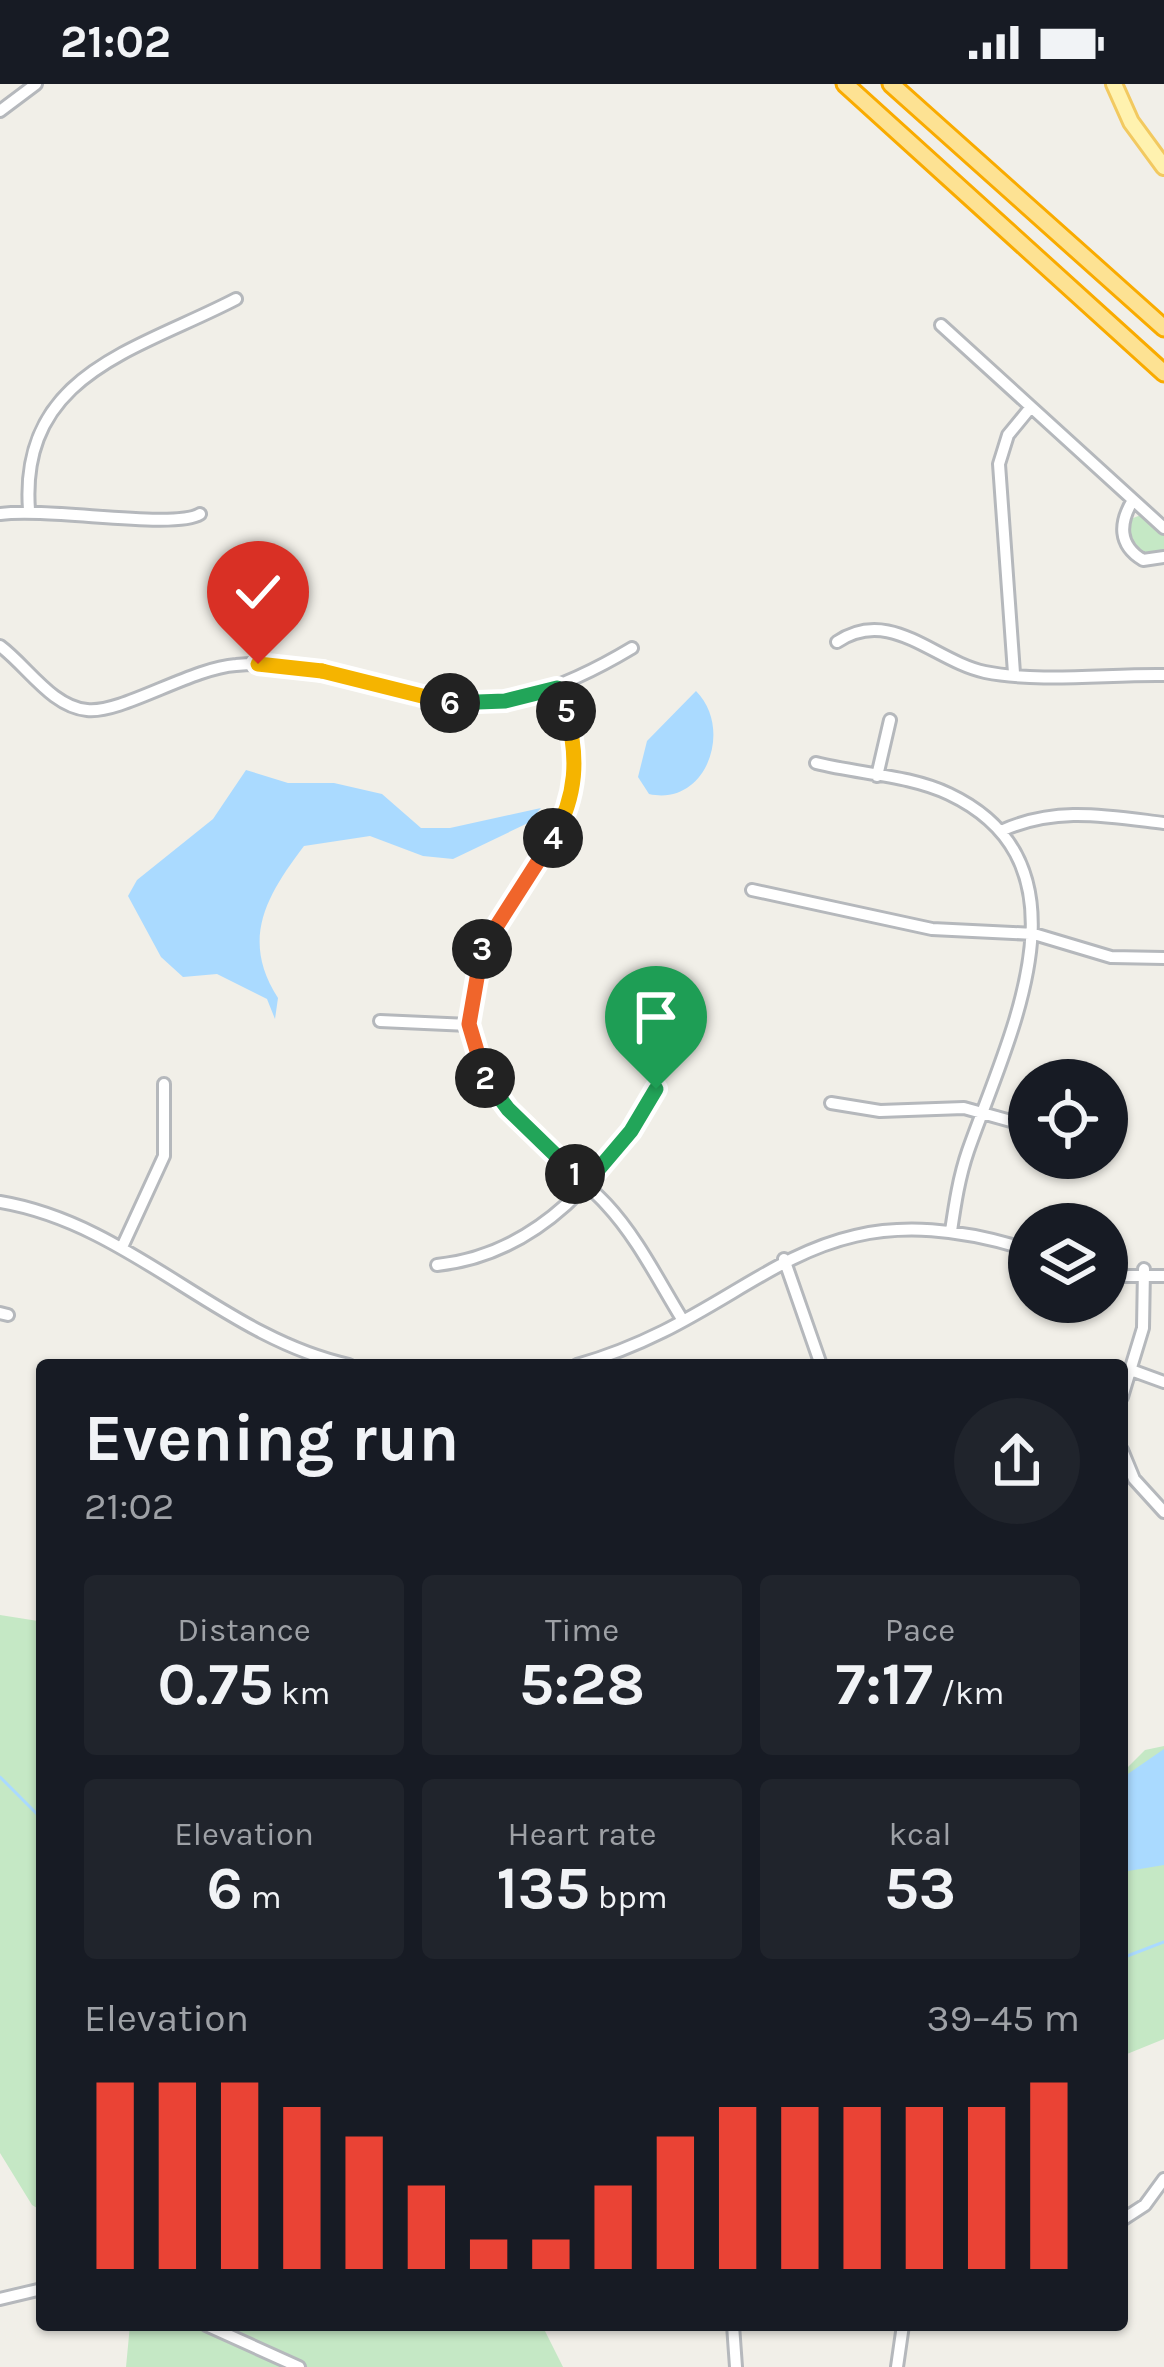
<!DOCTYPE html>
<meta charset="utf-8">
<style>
body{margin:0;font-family:Karla,sans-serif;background:#20242c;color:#f1f3f6;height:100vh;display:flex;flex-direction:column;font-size:45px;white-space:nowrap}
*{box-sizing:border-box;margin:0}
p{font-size:39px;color:#9ea1a6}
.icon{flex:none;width:66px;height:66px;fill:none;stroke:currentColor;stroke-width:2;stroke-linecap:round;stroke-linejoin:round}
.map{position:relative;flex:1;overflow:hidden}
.panel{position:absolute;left:36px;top:1275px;width:1092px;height:972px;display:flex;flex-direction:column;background:#171b24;border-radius:12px;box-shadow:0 3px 9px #0004}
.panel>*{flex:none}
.controls{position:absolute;left:1008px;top:975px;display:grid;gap:24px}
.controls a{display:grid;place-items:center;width:120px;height:120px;border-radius:50%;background:#171b24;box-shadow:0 3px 9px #0004;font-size:60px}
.pin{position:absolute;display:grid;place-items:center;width:102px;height:102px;color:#fff;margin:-123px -51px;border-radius:50% 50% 50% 0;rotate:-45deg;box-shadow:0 0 12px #0007}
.pin .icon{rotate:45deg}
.km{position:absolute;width:60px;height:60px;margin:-30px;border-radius:50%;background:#222;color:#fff;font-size:33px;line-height:60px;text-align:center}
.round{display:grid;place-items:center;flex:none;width:126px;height:126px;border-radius:63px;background:#20242c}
.summary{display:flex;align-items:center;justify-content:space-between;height:204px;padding:0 48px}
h1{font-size:66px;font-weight:700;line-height:90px}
.figures{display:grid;grid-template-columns:repeat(3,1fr);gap:18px;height:204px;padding:12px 48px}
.figures div{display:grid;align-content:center;border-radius:12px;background:#20242c;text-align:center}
.figures b{font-size:60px;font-weight:700}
.figures small{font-size:33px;font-weight:400}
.figures p{font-size:33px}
.chart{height:336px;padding:24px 48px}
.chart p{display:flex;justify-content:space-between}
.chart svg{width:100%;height:216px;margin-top:12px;stroke:#ea4335;stroke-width:6}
.status{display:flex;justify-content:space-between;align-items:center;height:84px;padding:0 60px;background:#171b24;direction:ltr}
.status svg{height:33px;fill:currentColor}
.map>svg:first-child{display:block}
</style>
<div class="status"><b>21:02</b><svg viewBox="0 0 49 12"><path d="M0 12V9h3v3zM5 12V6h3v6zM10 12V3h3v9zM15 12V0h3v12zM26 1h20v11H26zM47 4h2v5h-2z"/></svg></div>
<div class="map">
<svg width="1164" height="2283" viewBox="0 0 1164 2283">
<rect width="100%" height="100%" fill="#f1efe8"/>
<path fill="#c5e8c5" d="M1141,431L1164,452V468L1147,471L1127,454L1128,436Z
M0,1531L38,1537L42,2127L32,2121L0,2069Z
M1164,1662V1955L1122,1972V1689L1145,1666Z
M130,2241H542L563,2283H126Z"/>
<path fill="#aadaff" d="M696,607C734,645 706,723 649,710L638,693L647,657Z
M246,686L288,699H334L382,710L421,744H450L541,724L528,739L453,775L423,772L370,752L304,762C267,811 240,855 278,914L275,935L267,915L217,890L183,893L161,873L128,812L137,796L213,735Z
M1164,1665V1781L1122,1788V1694Z"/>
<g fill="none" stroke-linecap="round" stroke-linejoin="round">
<path stroke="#aadaff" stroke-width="3" d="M0,1693L42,1735
M1122,1874L1164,1858"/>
<defs>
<path id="minor" d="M0,27L36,0
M941,241L1164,444
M1133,416C1119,439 1118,461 1143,476L1164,473
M29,426C19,289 138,266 236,215
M0,430C48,423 174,446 200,430
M837,558C890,522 934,577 985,588C1041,599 1107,590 1164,591
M0,562C27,582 52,623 87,626C121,630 191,584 236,581C299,575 355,598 415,614C492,634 567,603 632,564
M1014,589L999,380L1008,351L1031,323
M557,604C630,781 421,816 482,986C499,1035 571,1082 606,1120C637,1153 658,1196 682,1235
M816,679C859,690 909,691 949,710C1099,781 1007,955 968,1067C959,1093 955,1120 951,1147
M877,692L890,636
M1001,747C1056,722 1106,732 1164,739
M752,806L932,845L1034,850L1111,873L1164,874
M380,937L469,941
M831,1019L880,1027L964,1024L1029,1042
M0,1118C132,1140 221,1253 349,1281
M123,1161L164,1072V1000
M784,1175L821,1281
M437,1181C540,1170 605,1090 656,1005
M1107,1192H1164
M0,1229L8,1231
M577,1281C764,1228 802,1095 1029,1166
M1131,1286L1164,1298
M1122,1313L1143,1244L1144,1185
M1122,1366L1134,1395L1164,1428
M1122,2136L1145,2121L1164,2095
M0,2215L42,2205
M206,2241L299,2283
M733,2241L736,2283
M897,2283L903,2241"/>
<path id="major" d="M1114,0L1131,38L1164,83"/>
<path id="highway" d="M845,0L1164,289
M891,0L1164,244"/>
</defs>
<use href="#minor" stroke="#b5b8bc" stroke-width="16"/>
<use href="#major" stroke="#f2c960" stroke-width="20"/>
<use href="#highway" stroke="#f9ab00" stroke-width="21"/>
<use href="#minor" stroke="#fff" stroke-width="10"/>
<use href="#major" stroke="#fff2af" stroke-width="14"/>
<use href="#highway" stroke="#fde293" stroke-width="15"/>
</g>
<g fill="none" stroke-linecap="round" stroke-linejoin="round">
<defs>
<path id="split-1" d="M575,1090L586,1100L631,1047L656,1005"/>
<path id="split-2" d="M485,994L508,1025L575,1090"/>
<path id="split-3" d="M482,865L469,940L485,994"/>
<path id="split-4" d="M482,865L553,754"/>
<path id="split-5" d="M553,754C577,712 579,673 566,627"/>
<path id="split-6" d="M450,619L505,617L557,604L566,627"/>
<path id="split-7" d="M322,587L450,619"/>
<path id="split-8" d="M258,580L322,587"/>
</defs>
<use href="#split-1" stroke="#fff" stroke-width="24"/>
<use href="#split-2" stroke="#fff" stroke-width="24"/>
<use href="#split-3" stroke="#fff" stroke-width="24"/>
<use href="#split-4" stroke="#fff" stroke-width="24"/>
<use href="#split-5" stroke="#fff" stroke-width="24"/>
<use href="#split-6" stroke="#fff" stroke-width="24"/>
<use href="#split-7" stroke="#fff" stroke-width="24"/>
<use href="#split-8" stroke="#fff" stroke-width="24"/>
<use href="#split-1" stroke="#22a559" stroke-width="15"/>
<use href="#split-2" stroke="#22a559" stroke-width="15"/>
<use href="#split-3" stroke="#f0652b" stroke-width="15"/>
<use href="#split-4" stroke="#f0652b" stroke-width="15"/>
<use href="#split-5" stroke="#f5b400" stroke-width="15"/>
<use href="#split-6" stroke="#22a559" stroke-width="15"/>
<use href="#split-7" stroke="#f5b400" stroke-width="15"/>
<use href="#split-8" stroke="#f5b400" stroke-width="15"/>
</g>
</svg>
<div class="controls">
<a><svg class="icon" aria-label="locate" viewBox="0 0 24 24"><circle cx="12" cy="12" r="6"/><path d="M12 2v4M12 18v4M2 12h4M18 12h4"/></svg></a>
<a><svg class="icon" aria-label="layers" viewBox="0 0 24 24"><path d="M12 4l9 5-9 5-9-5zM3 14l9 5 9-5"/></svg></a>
</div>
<div class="pin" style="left:656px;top:1005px;background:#1e9e55"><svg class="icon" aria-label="arrive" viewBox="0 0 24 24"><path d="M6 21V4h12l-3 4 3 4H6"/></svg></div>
<div class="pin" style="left:258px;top:580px;background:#d93025"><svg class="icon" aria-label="check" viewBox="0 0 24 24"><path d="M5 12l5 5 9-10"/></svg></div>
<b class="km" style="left:575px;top:1090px">1</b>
<b class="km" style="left:485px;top:994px">2</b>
<b class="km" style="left:482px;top:865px">3</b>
<b class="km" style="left:553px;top:754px">4</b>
<b class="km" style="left:566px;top:627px">5</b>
<b class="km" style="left:450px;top:619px">6</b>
<section class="panel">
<div class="summary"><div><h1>Evening run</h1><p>21:02</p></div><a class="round"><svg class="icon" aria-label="share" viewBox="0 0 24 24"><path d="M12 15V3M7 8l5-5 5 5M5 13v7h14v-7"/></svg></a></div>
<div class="figures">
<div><p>Distance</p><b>0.75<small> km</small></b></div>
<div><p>Time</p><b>5:28</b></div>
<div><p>Pace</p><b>7:17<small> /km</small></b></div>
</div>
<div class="figures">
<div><p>Elevation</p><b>6<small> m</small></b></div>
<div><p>Heart rate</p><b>135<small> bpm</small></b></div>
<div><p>kcal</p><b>53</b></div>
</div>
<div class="chart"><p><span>Elevation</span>39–45 m</p>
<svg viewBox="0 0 160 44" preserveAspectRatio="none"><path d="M5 44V6M15 44V6M25 44V6M35 44V11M45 44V17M55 44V27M65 44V38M75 44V38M85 44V27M95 44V17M105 44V11M115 44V11M125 44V11M135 44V11M145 44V11M155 44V6"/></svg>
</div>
</section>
</div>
